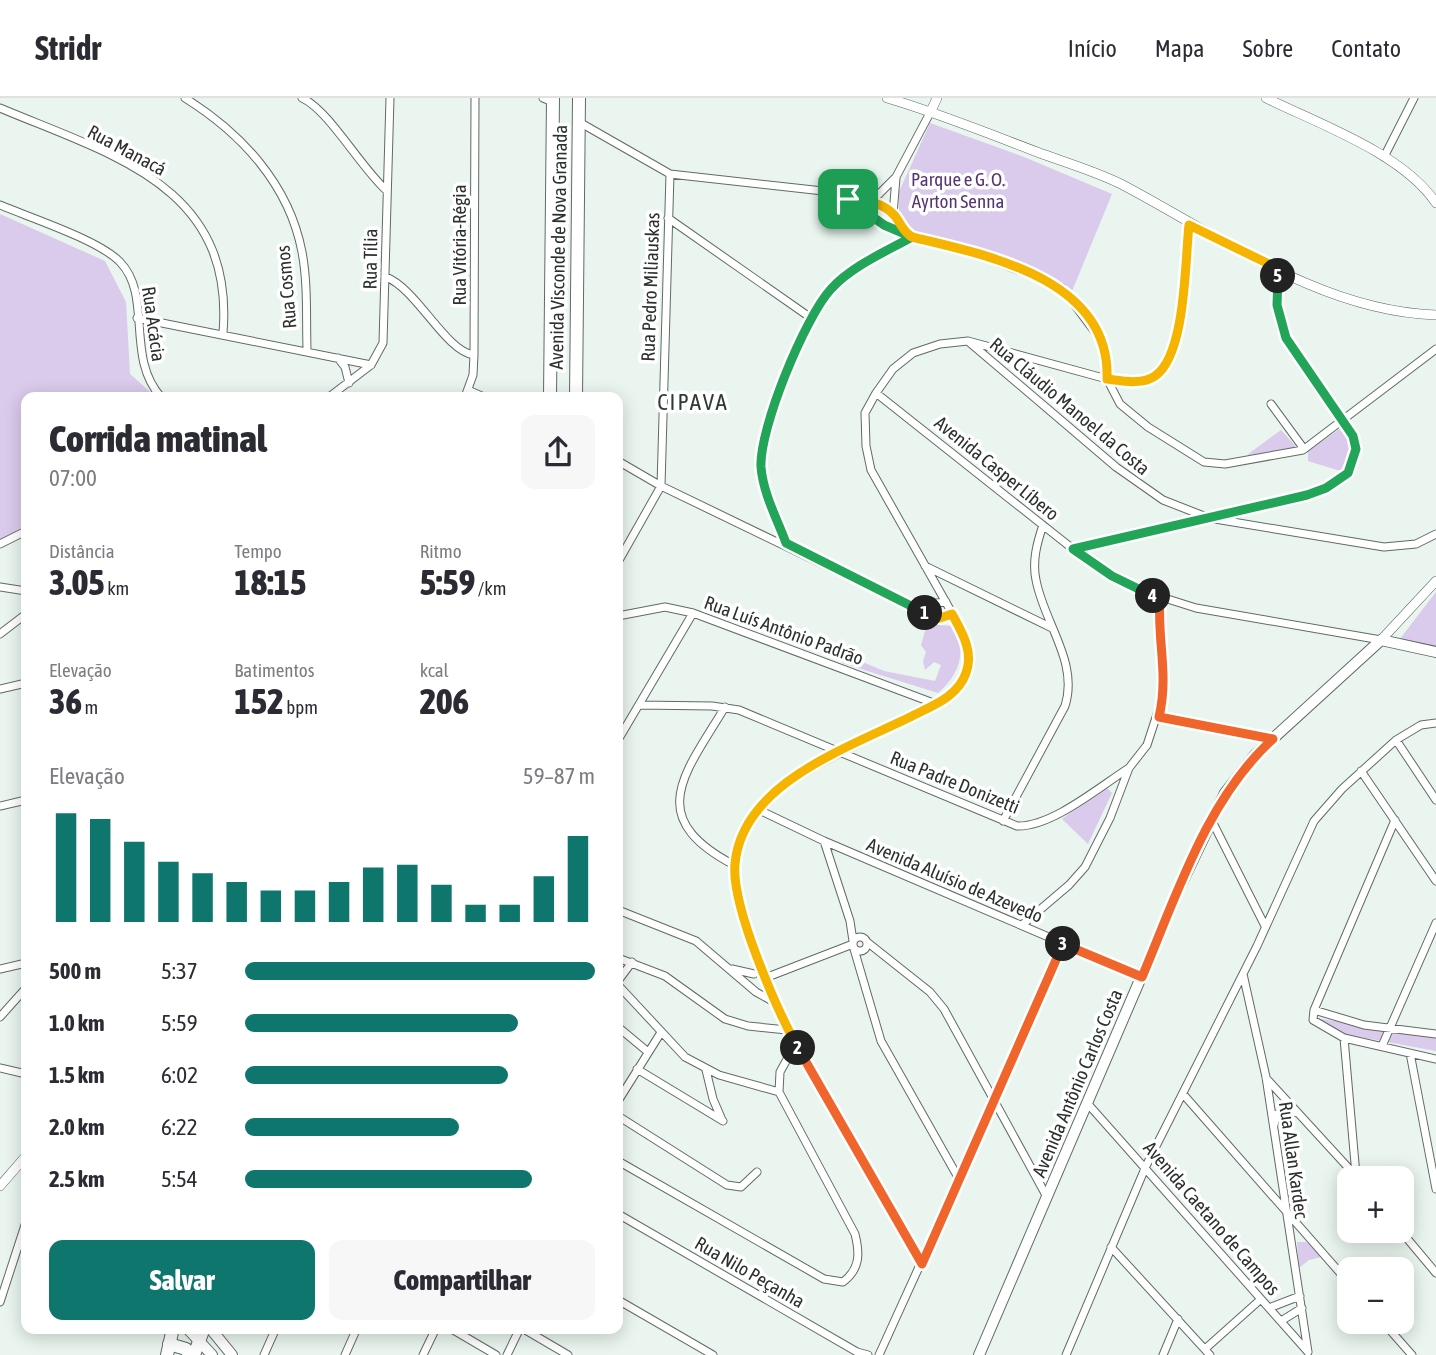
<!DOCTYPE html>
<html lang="pt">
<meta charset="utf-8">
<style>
body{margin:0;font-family:"Asap Condensed",sans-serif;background:#f7f7f7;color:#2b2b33;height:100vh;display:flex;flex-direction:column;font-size:26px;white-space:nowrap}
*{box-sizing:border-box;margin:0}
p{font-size:23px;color:#7c7c81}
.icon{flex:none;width:38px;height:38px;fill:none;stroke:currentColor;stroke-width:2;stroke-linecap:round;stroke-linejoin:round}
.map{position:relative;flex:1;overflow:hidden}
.side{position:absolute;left:21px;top:294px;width:602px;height:942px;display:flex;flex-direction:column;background:#fff;border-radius:14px;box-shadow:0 4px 18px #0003}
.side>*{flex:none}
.fabs{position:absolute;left:1337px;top:1068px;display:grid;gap:14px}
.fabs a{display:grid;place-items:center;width:77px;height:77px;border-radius:14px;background:#fff;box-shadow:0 4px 18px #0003;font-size:35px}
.pin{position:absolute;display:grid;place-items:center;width:60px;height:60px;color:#fff;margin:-30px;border-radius:14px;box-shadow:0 4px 10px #0006}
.km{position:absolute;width:35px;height:35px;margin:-18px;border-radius:50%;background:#222;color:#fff;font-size:19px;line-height:35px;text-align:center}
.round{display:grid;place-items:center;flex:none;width:74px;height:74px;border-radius:14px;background:#f7f7f7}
.head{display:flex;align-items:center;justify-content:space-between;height:119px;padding:0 28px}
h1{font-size:38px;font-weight:800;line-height:52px}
.figures{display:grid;grid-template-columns:repeat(3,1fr);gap:10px;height:119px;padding:7px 28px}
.figures div{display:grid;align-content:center}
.figures b{font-size:35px;font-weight:800}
.figures small{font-size:19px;font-weight:400}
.figures p{font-size:19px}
.chart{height:196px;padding:14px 28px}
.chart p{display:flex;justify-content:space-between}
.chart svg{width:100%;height:126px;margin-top:7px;stroke:#0f766e;stroke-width:6}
.cta{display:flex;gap:14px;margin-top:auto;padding:14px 28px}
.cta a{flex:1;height:80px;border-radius:14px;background:#0f766e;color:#fff;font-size:28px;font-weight:800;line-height:80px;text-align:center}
.cta a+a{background:#f7f7f7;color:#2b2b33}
ul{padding:0 28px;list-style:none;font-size:23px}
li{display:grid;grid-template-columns:112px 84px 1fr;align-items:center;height:52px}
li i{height:18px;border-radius:9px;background:#0f766e}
header{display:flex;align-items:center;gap:42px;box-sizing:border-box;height:98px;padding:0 35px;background:#fff;border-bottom:2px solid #e1e1e2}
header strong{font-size:33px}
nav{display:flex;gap:38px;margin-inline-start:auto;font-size:24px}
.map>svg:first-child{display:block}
</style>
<header>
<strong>Stridr</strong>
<nav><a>Início</a><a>Mapa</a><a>Sobre</a><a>Contato</a></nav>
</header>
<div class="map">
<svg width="1436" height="1257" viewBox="0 0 1436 1257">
<rect width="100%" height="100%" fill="#e9f5ee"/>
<path fill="#dacaeb" d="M930,25L1024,59L1112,96L1070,198C1036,160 963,156 919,135C911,131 905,122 899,116V94Z
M0,116L105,163L126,204L130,276L156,299H26V427L0,443Z
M1341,330C1355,345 1351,356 1347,375L1308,363V353Z
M1281,332L1299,352L1247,357Z
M1436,494V550L1399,542Z
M927,526L953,528C968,552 959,578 938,595L842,565L846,557L884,573L935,583L941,567L934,564L925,572L923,563L926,554L921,547Z
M1106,689L1112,695L1088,746L1062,721Z
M1321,921L1436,938V953L1344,936L1321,924Z
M1297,1144H1306L1322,1159L1309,1162L1299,1170Z"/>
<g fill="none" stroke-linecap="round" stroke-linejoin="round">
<defs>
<path id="minor" d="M185,0C241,35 289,86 302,154C308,186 306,219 307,251
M302,0C329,12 360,69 387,93
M543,0L553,4
M0,10C111,57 235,87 223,235
M579,24L670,76L832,94L848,101L884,127L912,139
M1384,59L1414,0
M849,101C876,103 890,110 904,133
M872,103L896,79L931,13
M0,107C31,120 99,142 120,164C153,198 125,259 161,299
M893,116L896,80
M668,120L811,220
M386,179C417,191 446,254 474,257
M137,220L371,267
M969,244L1116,369L1163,402L1209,420L1384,449L1416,446L1436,436
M338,260L345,269L349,285
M468,292L484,299
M876,295L1073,451L1136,491L1196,510L1381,542
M329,299L371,267L383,245L390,0
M465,299L473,277L474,257L475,0
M1271,306L1304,351
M618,363L661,388L932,519L940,520L952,516
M786,445C777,421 763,395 761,369C759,331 805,219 831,191C852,168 885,154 912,139L981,157L1062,190L1098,238L1106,256L1107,281L1120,306L1148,329L1204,364L1225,366L1303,352L1436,251
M0,446L26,433
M1073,451L1307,397L1326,390L1348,375L1356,351L1353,338L1316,288L1281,230L1277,207L1279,171
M618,464L661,388L670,76
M925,468L1052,530
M0,489L26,493
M916,507L946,504
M618,518L665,509L693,515L936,606
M0,536L26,516
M0,591L26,585
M639,607L712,608L739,612L1017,728C1052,729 1099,689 1129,670
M725,609C685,676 643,719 734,767
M1159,619L1273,641
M618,642L693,515
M1396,642L1436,702
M1361,673L1436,783
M0,708L26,702
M757,711L824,743L1142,879
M1395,722L1314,912L1313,922L1344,940L1436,961
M1003,723L1065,608C1079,564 1044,525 1036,482C1032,463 1037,445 1043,427
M1212,723L1265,828
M824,743L850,823L853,843
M618,812L696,843L756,894L774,904
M1022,827L1069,787L1085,769L1110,720L1129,670L1147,647L1164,595L1160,501
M853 846a7 7 0 1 1 14 0a7 7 0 1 1-14 0Z
M867,844L930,894L944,911L1047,1099
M854,851L881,943L959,1081
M618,860L665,878L725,921L748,928L787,932
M0,871L26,865
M732,871L754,876
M1243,876L1266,979L1308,1254
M765,880L853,846
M618,883L632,864
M618,887L685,959L719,977L779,994
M1314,912L1364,927L1436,936
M0,919L26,890
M618,929L648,954
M1344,940L1356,1077
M1382,948L1436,825
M1410,955L1436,1091
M0,970L26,976
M637,971L723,1023
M706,972L713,1001L722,1022
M1266,980L1355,1077
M1183,996L1349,1185
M618,1003L660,936
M1088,1006L1308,1254
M618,1018L727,1087L741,1089L757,1074
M1274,1027L1277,1016L1289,1013L1298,1015
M618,1063L824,1181L843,1184C860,1171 860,1156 855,1136L779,994L780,974L796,945
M618,1116L857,1254L868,1257
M1400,1132L1436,1175
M1111,1149L1210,1257
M922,1166L787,932L754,850L737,792L734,767L746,727L771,695L819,666L951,597L966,577L970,562L961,531L871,372L866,348L865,315L876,295L893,271L913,255L940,246L968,243L1107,281L1138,283L1157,277L1166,265L1178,235L1189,127
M618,1202L713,1257
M0,1204L26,1124
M1269,1210L1300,1198
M1281,1223L1302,1210
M1382,1223L1412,1257
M450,1230L496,1257
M522,1230L568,1257
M1205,1251L1261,1201
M264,1257L276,1230
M345,1257L357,1230
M423,1257L436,1230
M507,1257L520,1230
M879,1257L994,1004L1061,845
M1066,1257L1146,1068L1257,848L1314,723L1342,691L1396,642L1421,627L1436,625
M1163,1257L1178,1221"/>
<path id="tertiary" d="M887,0C938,15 987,35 1037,54C1064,64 1095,73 1121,86C1220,138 1320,213 1436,217
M1266,0C1319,26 1402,55 1436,105
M931,13L937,0
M1381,542L1436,483
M0,1088L26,1058"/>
<path id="secondary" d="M187,1230L212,1257
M210,1230L232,1257
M979,1257L1178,793L1225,695L1255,657L1381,542L1436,554"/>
<path id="primary" d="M550,299L553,0
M576,299L579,0
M169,1246L186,1251L189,1257
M167,1257L173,1230
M194,1257L204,1230"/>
</defs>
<use href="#minor" stroke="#606b64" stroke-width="9"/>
<use href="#tertiary" stroke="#606b64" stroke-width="10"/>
<use href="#secondary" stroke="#606b64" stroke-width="12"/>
<use href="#primary" stroke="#606b64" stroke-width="14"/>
<use href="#minor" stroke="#fff" stroke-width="7"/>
<use href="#tertiary" stroke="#fff" stroke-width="9"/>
<use href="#secondary" stroke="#fff" stroke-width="10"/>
<use href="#primary" stroke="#fff" stroke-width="12"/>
</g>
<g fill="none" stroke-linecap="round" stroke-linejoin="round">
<defs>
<path id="split-1" d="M848,101L884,127L912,139C885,154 852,168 831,191C805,219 759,331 761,369C763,395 777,421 786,445L925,515"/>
<path id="split-2" d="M798,950C777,912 731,808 735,766C742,684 851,649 914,617C934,607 958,598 966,575C974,554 962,534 952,516L940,520L925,515"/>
<path id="split-3" d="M798,950L922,1166L1063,846"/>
<path id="split-4" d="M1063,846L1142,879C1176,799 1207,700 1273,641L1159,619C1169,576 1157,543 1160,501L1153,498"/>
<path id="split-5" d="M1153,498L1112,478L1073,451L1307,397L1326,390L1348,375L1356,351L1353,338L1286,240L1277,207L1278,178"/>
<path id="split-6" d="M848,101C865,102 883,104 895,118C901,126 903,134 912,139C987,157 1111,181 1107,281C1123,283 1142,287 1155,278C1186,257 1185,162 1189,127L1279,171L1278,178"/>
</defs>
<use href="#split-1" stroke="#fff" stroke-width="14"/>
<use href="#split-2" stroke="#fff" stroke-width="14"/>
<use href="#split-3" stroke="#fff" stroke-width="14"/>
<use href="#split-4" stroke="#fff" stroke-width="14"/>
<use href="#split-5" stroke="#fff" stroke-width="14"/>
<use href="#split-6" stroke="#fff" stroke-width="14"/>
<use href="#split-1" stroke="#22a559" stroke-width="9"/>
<use href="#split-2" stroke="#f5b400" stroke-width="9"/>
<use href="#split-3" stroke="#f0652b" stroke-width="9"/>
<use href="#split-4" stroke="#f0652b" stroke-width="9"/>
<use href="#split-5" stroke="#22a559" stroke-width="9"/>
<use href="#split-6" stroke="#f5b400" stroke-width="9"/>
</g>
<g text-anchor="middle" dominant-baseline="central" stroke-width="7" stroke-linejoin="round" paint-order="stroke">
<g font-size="19" fill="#2c312e" stroke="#fff">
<text transform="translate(127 52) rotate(28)">Rua Manacá</text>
<text transform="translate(459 147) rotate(-90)">Rua Vitória-Régia</text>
<text transform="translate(558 149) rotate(-89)">Avenida Visconde de Nova Granada</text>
<text transform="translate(370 161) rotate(-89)">Rua Tília</text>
<text transform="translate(286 189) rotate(-95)">Rua Cosmos</text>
<text transform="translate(650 189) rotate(-88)">Rua Pedro Miliauskas</text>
<text transform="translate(154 226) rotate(82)">Rua Acácia</text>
<text transform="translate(1070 308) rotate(40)">Rua Cláudio Manoel da Costa</text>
<text transform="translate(997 370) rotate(39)">Avenida Casper Líbero</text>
<text transform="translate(784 532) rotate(20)">Rua Luís Antônio Padrão</text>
<text transform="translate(955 684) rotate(22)">Rua Padre Donizetti</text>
<text transform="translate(955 782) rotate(23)">Avenida Aluísio de Azevedo</text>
<text transform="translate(1077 985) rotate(-67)">Avenida Antônio Carlos Costa</text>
<text transform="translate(1294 1062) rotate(82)">Rua Allan Kardec</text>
<text transform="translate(1212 1120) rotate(49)">Avenida Caetano de Campos</text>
<text transform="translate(750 1174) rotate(30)">Rua Nilo Peçanha</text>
</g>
<g font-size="19" fill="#573473" stroke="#fff">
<text x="958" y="81">Parque e G. O.<tspan x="958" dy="22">Ayrton Senna</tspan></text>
</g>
<g font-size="23" letter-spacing="2" fill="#303a34" stroke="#fff">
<text x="693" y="304">CIPAVA</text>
</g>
</g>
</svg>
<div class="fabs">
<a>+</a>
<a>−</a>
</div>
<div class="pin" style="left:848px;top:101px;background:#1e9e55"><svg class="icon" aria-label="arrive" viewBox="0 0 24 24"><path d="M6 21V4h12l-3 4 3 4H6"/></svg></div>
<b class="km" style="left:925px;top:515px">1</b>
<b class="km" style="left:798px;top:950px">2</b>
<b class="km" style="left:1063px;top:846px">3</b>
<b class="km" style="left:1153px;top:498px">4</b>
<b class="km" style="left:1278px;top:178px">5</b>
<section class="side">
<div class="head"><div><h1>Corrida matinal</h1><p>07:00</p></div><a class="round"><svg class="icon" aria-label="share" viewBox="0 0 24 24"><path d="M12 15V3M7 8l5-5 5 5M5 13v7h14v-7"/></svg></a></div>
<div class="figures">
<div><p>Distância</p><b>3.05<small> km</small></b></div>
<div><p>Tempo</p><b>18:15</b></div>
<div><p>Ritmo</p><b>5:59<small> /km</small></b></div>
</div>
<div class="figures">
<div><p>Elevação</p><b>36<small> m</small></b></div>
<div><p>Batimentos</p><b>152<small> bpm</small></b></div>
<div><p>kcal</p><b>206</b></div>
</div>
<div class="chart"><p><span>Elevação</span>59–87 m</p>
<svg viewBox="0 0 160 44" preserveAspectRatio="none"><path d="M5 44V6M15 44V8M25 44V16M35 44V23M45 44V27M55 44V30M65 44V33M75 44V33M85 44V30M95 44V25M105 44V24M115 44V31M125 44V38M135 44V38M145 44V28M155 44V14"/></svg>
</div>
<ul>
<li><b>500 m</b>5:37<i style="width:100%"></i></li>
<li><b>1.0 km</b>5:59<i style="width:78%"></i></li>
<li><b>1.5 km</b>6:02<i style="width:75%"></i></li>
<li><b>2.0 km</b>6:22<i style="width:61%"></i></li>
<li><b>2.5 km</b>5:54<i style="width:82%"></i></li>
</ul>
<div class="cta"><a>Salvar</a><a>Compartilhar</a></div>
</section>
</div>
